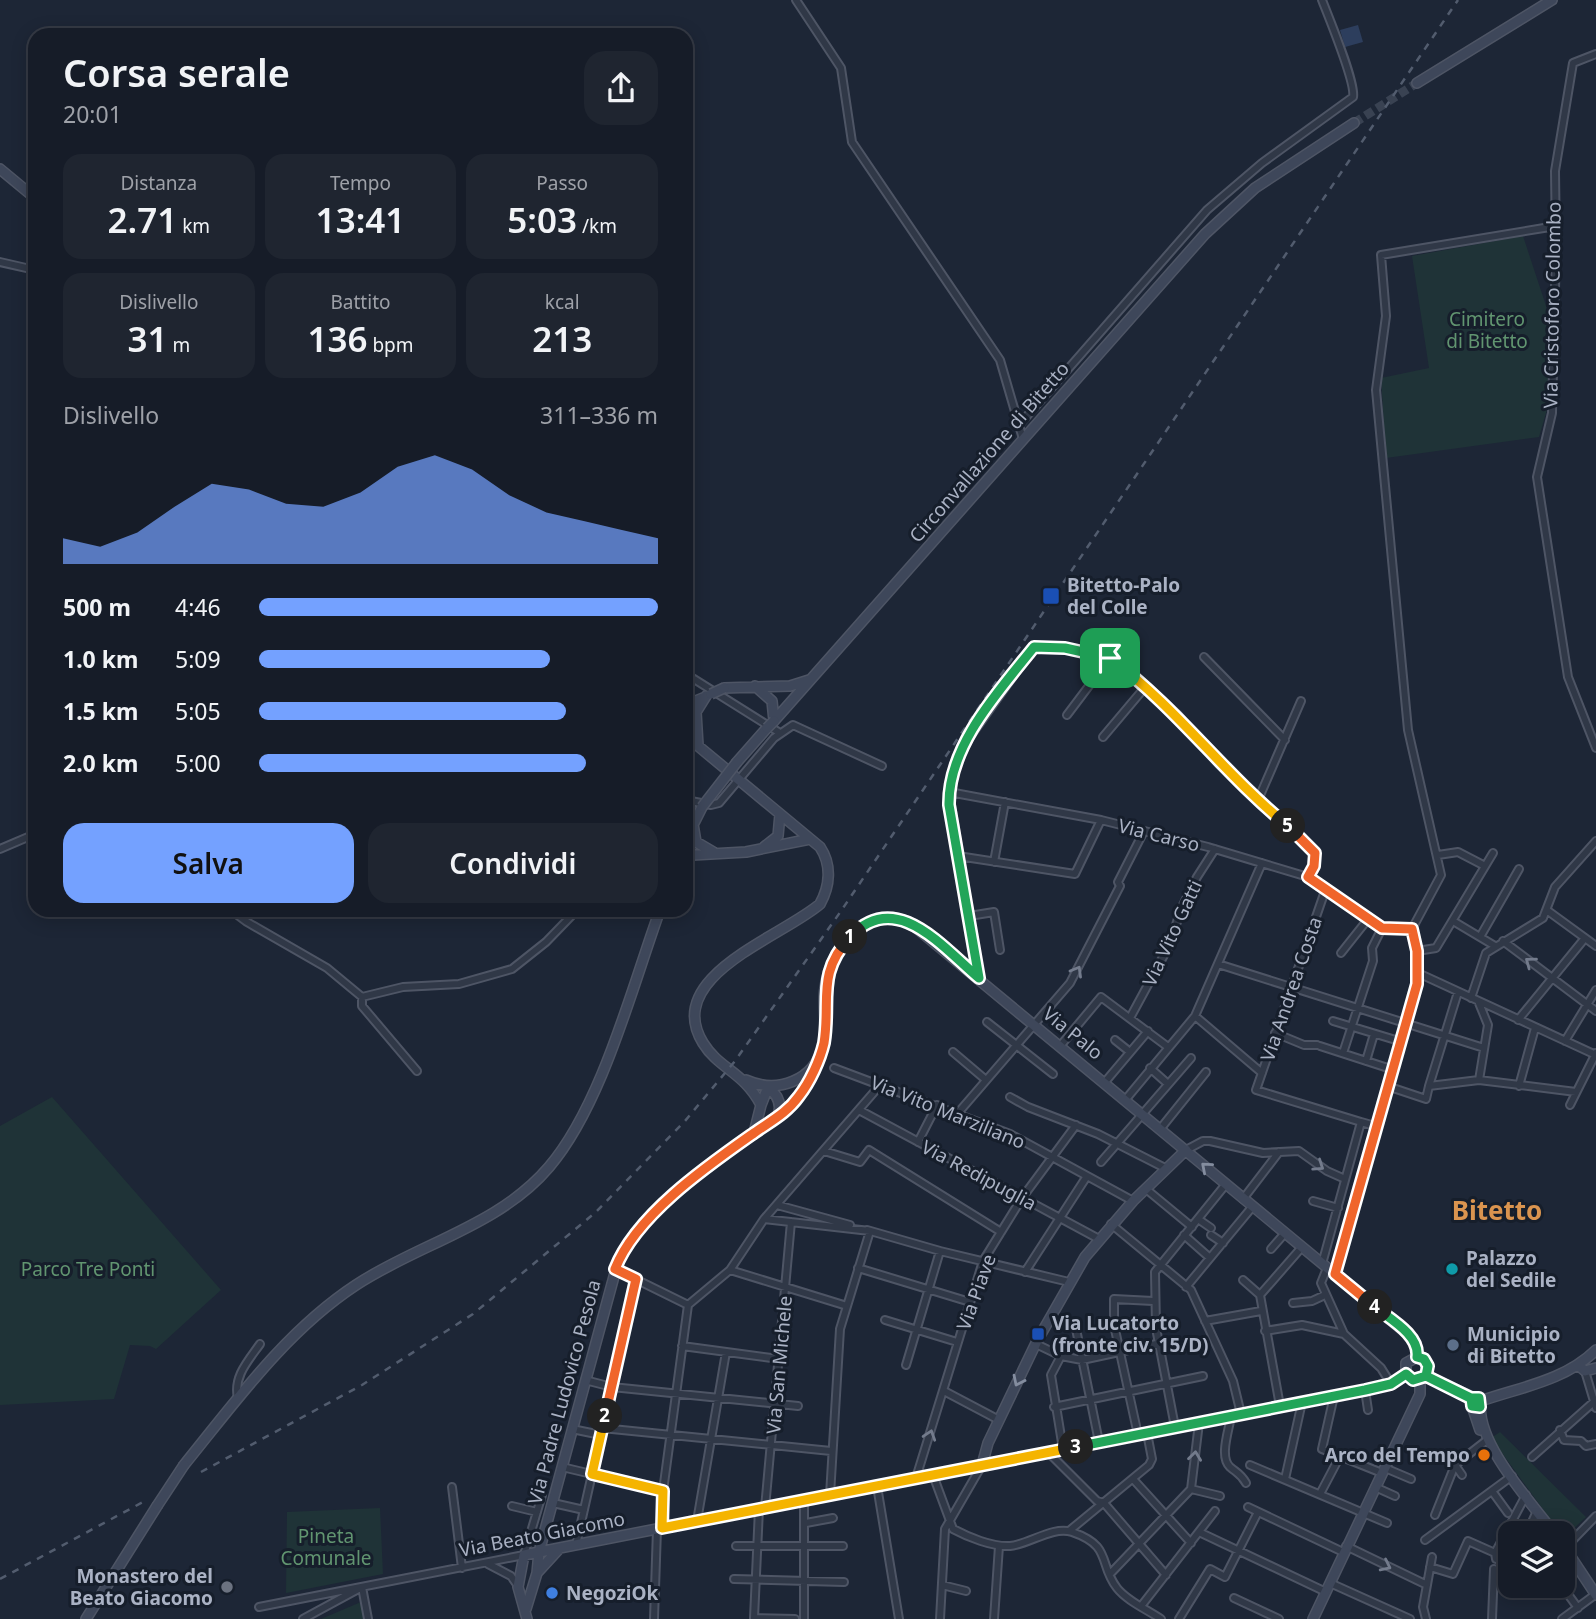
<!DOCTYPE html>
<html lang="it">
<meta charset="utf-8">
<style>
body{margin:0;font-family:"Noto Sans",sans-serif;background:#1f2530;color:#f1f3f6;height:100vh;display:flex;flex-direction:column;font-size:26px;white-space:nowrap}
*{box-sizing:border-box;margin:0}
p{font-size:23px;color:#9ea1a8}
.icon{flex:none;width:38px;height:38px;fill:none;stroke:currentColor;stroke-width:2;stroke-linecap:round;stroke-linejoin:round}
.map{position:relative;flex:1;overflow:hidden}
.sheet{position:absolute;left:28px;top:28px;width:665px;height:889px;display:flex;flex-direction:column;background:#161c28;border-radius:21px;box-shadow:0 4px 18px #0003,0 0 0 2px #353a45}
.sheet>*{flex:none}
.buttons{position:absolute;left:1498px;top:1521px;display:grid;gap:14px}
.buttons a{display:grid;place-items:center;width:77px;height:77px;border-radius:14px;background:#161c28;box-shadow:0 4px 18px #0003,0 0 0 2px #353a45;font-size:35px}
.pin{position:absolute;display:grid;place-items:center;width:60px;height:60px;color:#fff;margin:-30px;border-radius:14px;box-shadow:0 4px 10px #0006}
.km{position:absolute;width:35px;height:35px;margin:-18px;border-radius:50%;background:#222;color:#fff;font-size:19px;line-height:35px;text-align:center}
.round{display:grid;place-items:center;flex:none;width:74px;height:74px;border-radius:21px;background:#1f2530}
.summary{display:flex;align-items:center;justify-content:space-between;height:119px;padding:0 35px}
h1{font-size:38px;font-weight:600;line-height:52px}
.figures{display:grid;grid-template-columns:repeat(3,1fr);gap:10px;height:119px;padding:7px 35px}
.figures div{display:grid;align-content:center;border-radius:18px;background:#1f2530;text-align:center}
.figures b{font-size:35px;font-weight:600}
.figures small{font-size:19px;font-weight:400}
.figures p{font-size:19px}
.chart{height:196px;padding:14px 35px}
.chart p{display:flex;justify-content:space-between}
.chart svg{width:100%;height:126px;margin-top:7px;fill:#74a1ff;opacity:.7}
.button{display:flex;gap:14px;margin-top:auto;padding:14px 35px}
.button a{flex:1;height:80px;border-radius:21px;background:#74a1ff;color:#111;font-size:28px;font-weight:600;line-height:80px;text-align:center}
.button a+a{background:#1f2530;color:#f1f3f6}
ul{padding:0 35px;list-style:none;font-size:23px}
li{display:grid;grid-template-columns:112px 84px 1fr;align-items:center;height:52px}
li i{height:18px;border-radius:9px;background:#74a1ff}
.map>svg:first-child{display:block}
</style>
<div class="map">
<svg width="1596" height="1619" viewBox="0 0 1596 1619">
<rect width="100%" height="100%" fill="#1d2636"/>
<path fill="#1f3337" d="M1523,236L1551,321L1548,406L1539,437L1386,458L1381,378L1429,368L1412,256Z
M52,1097L221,1290L156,1349L150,1346L130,1345L114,1399L0,1405V1126Z
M1500,1432L1586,1517L1564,1538L1491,1438Z
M380,1508L383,1574L286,1593L287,1512Z
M361,1602L366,1619H321Z"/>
<path fill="#2d3e5d" d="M1358,25L1363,42L1345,47L1340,30Z"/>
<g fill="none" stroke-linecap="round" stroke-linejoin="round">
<path stroke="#394252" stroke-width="9" stroke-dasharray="9 4.5" stroke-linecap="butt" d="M1354,123L1417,83"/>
<defs>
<path id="street" d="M796,0L841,68L852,142L1000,360L1023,439
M1596,54L1573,63L1555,171L1556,247L1552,413L1537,477L1568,677L1596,748
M0,262L35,270
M1020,424L1207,210L1262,163L1353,97C1356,83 1329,18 1322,0
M1204,657L1285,740
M686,674L780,733
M1067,715L1110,658
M1103,737L1146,686
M949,792L1101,820
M686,800L711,805L719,803L774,738L793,725L882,766
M1258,800L1301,701
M0,849L35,834
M1438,855L1458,852L1485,866
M958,856L1075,874L1101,820L1208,847L1308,877
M994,862L1005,802
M1326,888L1256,1090L1361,1122
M231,910L247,922L327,968L362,997L403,987L459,984L512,969L546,942L577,910
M1548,911L1596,946
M969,916L994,912L1000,950
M1453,921L1495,946
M1480,937L1519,869
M1503,941L1596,1011
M1417,951L1436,948L1493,853
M1341,953L1368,919
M1218,964L1484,1048
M1418,973L1596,1055
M979,978L949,792L960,751L1034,647L1065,648L1110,658L1146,686L1178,715L1219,764L1303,838L1315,853L1314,866L1308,877L1382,928L1412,929
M362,997V1006L417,1071
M1471,998L1486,953L1543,918L1555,887L1596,841
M1195,1016L1262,1073
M1130,1018L1170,944L1181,909L1197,877L1215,849
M1518,1020L1585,938
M1333,1021L1399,1041
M987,1022L1053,1074
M1275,1033L1304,1045H1317
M1115,1040L1130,1052
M1565,1041L1596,990
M1061,1045L1101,997L1168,1047
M1320,1046L1391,1069
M953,1052L986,1080
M1343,1053L1373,961L1372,948L1382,928
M1366,1061L1374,1034
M834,1068L1010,1134L1133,1201
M1150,1068L1168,1084
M1479,1080L1488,1025L1479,1003
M1105,1082L1148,1031
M1387,1086L1426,1099L1429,1086L1479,1080L1576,1092
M1429,1086L1458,992
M1519,1086L1535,1028
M1010,1097L1028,1107L1098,1134L1167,1169
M1126,1099L1195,1016L1262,863
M1570,1105L1596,1053
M859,1110L1099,1239
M958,1113L1070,983L1120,886L1118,882L1143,833
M1161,1128L1206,1072
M918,1142L937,1105
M1186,1150L1203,1141H1210L1263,1153L1299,1151L1327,1171L1345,1179
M824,1151L860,1162L869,1150L1001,1232
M1101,1162L1191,1058
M1146,1189L1192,1227
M1243,1199L1279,1152
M1313,1201L1338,1208
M777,1205L850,1225
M764,1219L870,1231L840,1329L830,1495
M1198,1219L1211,1228
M1111,1224L1191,1290L1233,1381L1241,1414
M867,1230L940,1251L1069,1282
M1184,1235L1210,1258
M1211,1235L1223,1243
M1271,1249L1285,1233
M1322,1264L1361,1122L1375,1126
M858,1268L970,1302
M1327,1268L1321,1283L1344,1334L1381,1368L1391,1384
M615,1269L688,1305
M730,1270L847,1306
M1025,1272L1087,1176
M1335,1274L1417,984V951L1412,929L1441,875L1408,730L1376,390L1386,316L1381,255L1556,226
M1243,1280L1260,1295
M1186,1287L1253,1206
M1260,1295L1280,1406
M1260,1295L1302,1247
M1293,1303L1312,1301L1325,1295
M688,1305L730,1270L764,1219L881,1084
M885,1320L957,1342
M1205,1321L1261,1311
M1075,1324L1099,1442
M1265,1331L1302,1325L1344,1334
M1036,1344L1061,1356L1082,1360L1175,1340
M682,1346L779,1359
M1061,1356L1051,1375L1063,1449
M906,1365L940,1251
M1585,1371L1596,1408
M585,1380L612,1387L798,1406
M1365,1390L1368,1410
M944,1391L999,1420
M1334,1396L1322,1449L1382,1473
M238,1398C233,1377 248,1361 260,1344
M1054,1407L1203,1376
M1231,1416C1229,1430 1219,1457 1230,1467C1237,1473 1241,1474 1246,1483
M1175,1427L1156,1328L1155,1272L1226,1184
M602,1428L831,1451
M572,1429L601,1435
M1560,1430L1564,1440L1581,1441L1586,1446L1596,1444
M1138,1435L1114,1325V1299L1153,1301
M1048,1452L1097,1501L1104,1503L1166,1575
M1532,1457L1596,1400
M1250,1465L1387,1523
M1455,1465L1462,1475
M562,1467L663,1491
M1385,1468L1411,1479
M933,1475L953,1529C968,1537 992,1547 1010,1546C1030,1544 1052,1526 1072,1532C1113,1546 1098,1564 1117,1588C1127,1601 1148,1610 1161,1619
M916,1478L983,1261L1022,1198L1076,1125
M1133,1479L1191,1543
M1285,1479L1302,1402
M877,1486L899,1619
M452,1487L462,1568
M1375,1487L1395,1496
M1191,1489L1199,1423
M1191,1489L1220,1496
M1492,1491L1508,1513
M1320,1494L1340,1456
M804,1500V1619
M553,1503L584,1510
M512,1506L537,1512
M1248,1507L1343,1552
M765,1508L791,1222
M759,1509L754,1618L795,1619
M1435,1515L1455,1465L1487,1440
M697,1521L726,1352
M806,1523L833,1518
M662,1528L663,1491L688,1305
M1069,1531L1149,1465L1152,1459L1147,1433
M1199,1532L1326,1592
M1527,1533L1537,1511
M1425,1540L1512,1476
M576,1545L636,1279
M736,1546H843
M1346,1546L1427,1585
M1565,1548L1596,1516
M1510,1560L1496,1559L1495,1553L1526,1495
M488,1564L511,1576L518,1586
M1430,1567L1453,1574L1468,1541L1495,1553
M1110,1574L1191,1489
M734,1579L844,1582
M1330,1583L1410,1619
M942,1585L966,1591
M1562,1586L1578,1608
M1234,1598L1279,1619
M1142,1605L1215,1511
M259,1607L524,1555L542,1495
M303,1619L362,1587L368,1619
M654,1619L657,1529
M940,1619L945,1529L982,1465
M994,1619L999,1546
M1179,1619L1210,1569L1225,1577L1258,1512
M1426,1619L1423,1607L1432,1557
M1492,1619L1494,1569
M1562,1619L1596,1594"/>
<path id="secondary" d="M1417,83L1552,0
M0,169L35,198
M755,686L772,701L774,721
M724,688L790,686L809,680
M686,705L703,698
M774,721L1205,234L1255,188L1354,123
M686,736L820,847C832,865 830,886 820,904C782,937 662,976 703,1043C719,1069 744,1072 761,1105L754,1133
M698,745L696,712L706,696
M737,762L767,728
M693,824L696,842L713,852
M686,839L702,807
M764,847L778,836L780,814
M686,859L693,855L746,852L810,839
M746,1080C777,1094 814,1081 823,1046C828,1028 822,1007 825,988C830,948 866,905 909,922L1411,1337L1416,1344L1417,1357
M761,1105L768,1087C778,1095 783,1105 777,1118
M1579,1366L1585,1371L1596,1368
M1406,1374L1413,1380L1426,1376V1362L1417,1357
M1406,1374V1363L1417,1357
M1426,1376L1481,1401
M1481,1401C1474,1441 1530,1501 1554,1533
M1481,1401C1521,1387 1564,1381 1596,1350
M1472,1406L1480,1430
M184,1465C236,1401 286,1331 356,1285C418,1244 499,1226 549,1167C602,1105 632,987 660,910
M982,1465L988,1443L1037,1341L1085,1257L1133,1201L1186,1150
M1563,1545L1596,1595
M537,1573L539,1552L619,1258C649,1206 705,1168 754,1133C781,1114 803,1100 814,1067
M526,1609L537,1573L559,1549
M86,1619L157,1506
M527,1619L518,1587L524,1555L1365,1390L1391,1384L1406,1374
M1313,1619L1420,1394V1380"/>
</defs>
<use href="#street" stroke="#4e5565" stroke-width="10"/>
<use href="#secondary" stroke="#4e5565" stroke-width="12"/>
<use href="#street" stroke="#303847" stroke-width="6"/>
<use href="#secondary" stroke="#3e475a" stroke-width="9"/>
<path stroke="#525c6e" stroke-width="2.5" stroke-dasharray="7 7" stroke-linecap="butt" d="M201,1472L362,1385L473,1314L596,1212L685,1121L735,1061L841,911L1458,0
M0,1579L143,1502"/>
<defs>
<path id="secondary-bridge" d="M711,694L724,688
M767,728L774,721
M702,807L737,762
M157,1506L184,1465"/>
</defs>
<use href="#secondary-bridge" stroke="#4e5565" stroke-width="12" stroke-linecap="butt"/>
<use href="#secondary-bridge" stroke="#3e475a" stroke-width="9"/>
</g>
<defs><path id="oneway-chevron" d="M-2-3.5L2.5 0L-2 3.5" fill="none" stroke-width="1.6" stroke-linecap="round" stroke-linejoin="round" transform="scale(1.75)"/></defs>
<g stroke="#737b8c">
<use href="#oneway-chevron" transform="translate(1530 962) rotate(-143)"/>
<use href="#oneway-chevron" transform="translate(1077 971) rotate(-60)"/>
<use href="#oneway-chevron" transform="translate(1319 1166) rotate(34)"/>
<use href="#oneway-chevron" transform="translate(930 1435) rotate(-72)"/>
<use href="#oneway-chevron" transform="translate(1195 1456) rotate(-83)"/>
<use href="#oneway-chevron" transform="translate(1386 1566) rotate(26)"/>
</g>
<g stroke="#848d9f">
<use href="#oneway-chevron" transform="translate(1206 1167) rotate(-139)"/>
<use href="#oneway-chevron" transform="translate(1018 1381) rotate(116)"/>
</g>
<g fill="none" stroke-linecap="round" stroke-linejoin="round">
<defs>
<path id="split-1" d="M850,937C896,888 942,947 979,978L949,805C948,745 999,691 1034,647L1065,648L1110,658"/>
<path id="split-2" d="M605,1416L636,1279L615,1269C636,1215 707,1166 754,1133C771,1121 787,1113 799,1096C810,1082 820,1060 824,1043C831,1000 816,974 850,937"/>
<path id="split-3" d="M605,1416L592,1474L663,1491L662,1528L1076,1447"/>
<path id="split-4" d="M1076,1447L1365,1390L1391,1384L1406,1374L1413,1380L1426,1376L1468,1397L1471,1398L1472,1406L1480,1407L1479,1398H1471L1426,1376L1428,1366L1424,1359L1417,1357C1420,1335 1390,1319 1375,1307"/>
<path id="split-5" d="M1288,826L1315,853L1314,866L1308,877L1382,928L1412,929L1417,951V984L1335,1274L1375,1307"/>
<path id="split-6" d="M1110,658C1178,709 1223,773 1288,826"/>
</defs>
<use href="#split-1" stroke="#fff" stroke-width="14"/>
<use href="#split-2" stroke="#fff" stroke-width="14"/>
<use href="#split-3" stroke="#fff" stroke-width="14"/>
<use href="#split-4" stroke="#fff" stroke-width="14"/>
<use href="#split-5" stroke="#fff" stroke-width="14"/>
<use href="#split-6" stroke="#fff" stroke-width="14"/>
<use href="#split-1" stroke="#22a559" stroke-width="9"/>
<use href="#split-2" stroke="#f0652b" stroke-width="9"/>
<use href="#split-3" stroke="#f5b400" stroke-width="9"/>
<use href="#split-4" stroke="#22a559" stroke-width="9"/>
<use href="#split-5" stroke="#f0652b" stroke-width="9"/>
<use href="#split-6" stroke="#f5b400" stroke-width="9"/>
</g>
<g fill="#1a4fb4" stroke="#161e2b" stroke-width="2.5">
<rect x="1042" y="587" width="18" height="18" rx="3.5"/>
<rect x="1031" y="1327" width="14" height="14" rx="3.5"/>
</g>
<circle fill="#0f9aa8" stroke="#161e2b" stroke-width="2.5" cx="1452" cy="1269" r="7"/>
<circle fill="#5c6f8a" stroke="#161e2b" stroke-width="2.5" cx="1453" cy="1345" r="7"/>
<circle fill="#e8710a" stroke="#161e2b" stroke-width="2.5" cx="1484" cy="1455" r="7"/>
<circle fill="#6b7280" stroke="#161e2b" stroke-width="2.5" cx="227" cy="1587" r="7"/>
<circle fill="#3f7fe0" stroke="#161e2b" stroke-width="2.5" cx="552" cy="1593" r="7"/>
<g text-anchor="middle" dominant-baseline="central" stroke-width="6" stroke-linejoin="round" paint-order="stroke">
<g font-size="19" fill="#aab2c4" stroke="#161e2b">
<text transform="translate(1552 305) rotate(-89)">Via Cristoforo Colombo</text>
<text transform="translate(989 452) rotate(-49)">Circonvallazione di Bitetto</text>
<text transform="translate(1159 835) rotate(14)">Via Carso</text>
<text transform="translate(1172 933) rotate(-65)">Via Vito Gatti</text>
<text transform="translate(1291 989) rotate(-71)">Via Andrea Costa</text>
<text transform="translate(1073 1033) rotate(39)">Via Palo</text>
<text transform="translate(948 1112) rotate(22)">Via Vito Marziliano</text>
<text transform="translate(979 1175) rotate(28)">Via Redipuglia</text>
<text transform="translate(976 1292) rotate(-70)">Via Piave</text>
<text transform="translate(779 1365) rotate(-85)">Via San Michele</text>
<text transform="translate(564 1392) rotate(-75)">Via Padre Ludovico Pesola</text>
<text transform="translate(542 1534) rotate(-11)">Via Beato Giacomo</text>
</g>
<g font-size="19" fill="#619570" stroke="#161e2b">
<text x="1487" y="319">Cimitero<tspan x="1487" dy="22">di Bitetto</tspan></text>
<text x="88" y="1269">Parco Tre Ponti</text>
<text x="326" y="1536">Pineta<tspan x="326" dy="22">Comunale</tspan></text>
</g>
<g font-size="19" font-weight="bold" fill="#aab2c4" stroke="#161e2b" text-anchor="start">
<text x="1067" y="585">Bitetto-Palo<tspan x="1067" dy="22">del Colle</tspan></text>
<text x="1466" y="1258">Palazzo<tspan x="1466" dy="22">del Sedile</tspan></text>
<text x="1052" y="1323">Via Lucatorto<tspan x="1052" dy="22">(fronte civ. 15/D)</tspan></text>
<text x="1467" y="1334">Municipio<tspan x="1467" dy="22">di Bitetto</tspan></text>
<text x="1470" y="1455" text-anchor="end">Arco del Tempo</text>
<text x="213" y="1576" text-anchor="end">Monastero del<tspan x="213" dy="22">Beato Giacomo</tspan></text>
<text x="566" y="1593">NegoziOk</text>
</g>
<g font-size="26" font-weight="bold" fill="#da944f" stroke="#161e2b">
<text x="1497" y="1210">Bitetto</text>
</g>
</g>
</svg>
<div class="buttons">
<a><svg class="icon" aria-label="layers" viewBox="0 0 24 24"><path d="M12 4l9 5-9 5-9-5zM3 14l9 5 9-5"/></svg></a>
</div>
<div class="pin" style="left:1110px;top:658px;background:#1e9e55"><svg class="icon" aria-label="arrive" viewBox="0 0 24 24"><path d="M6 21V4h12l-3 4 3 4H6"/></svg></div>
<b class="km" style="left:850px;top:937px">1</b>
<b class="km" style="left:605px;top:1416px">2</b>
<b class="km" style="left:1076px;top:1447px">3</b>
<b class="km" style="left:1375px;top:1307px">4</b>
<b class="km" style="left:1288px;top:826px">5</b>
<section class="sheet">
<div class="summary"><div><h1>Corsa serale</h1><p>20:01</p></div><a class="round"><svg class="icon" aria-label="share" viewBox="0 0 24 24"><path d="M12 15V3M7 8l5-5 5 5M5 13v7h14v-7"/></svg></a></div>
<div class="figures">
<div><p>Distanza</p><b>2.71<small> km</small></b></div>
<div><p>Tempo</p><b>13:41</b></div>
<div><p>Passo</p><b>5:03<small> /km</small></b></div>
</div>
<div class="figures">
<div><p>Dislivello</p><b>31<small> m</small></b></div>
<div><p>Battito</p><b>136<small> bpm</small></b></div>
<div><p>kcal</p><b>213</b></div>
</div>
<div class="chart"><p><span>Dislivello</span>311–336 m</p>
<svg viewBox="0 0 160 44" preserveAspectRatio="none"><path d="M0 44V35L10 38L20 33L30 24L40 16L50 18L60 23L70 24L80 19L90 10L100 6L110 11L120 20L130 26L140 29L150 32L160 35V44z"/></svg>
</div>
<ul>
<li><b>500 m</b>4:46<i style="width:100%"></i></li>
<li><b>1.0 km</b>5:09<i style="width:73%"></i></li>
<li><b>1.5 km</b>5:05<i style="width:77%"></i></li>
<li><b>2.0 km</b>5:00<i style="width:82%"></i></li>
</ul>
<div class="button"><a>Salva</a><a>Condividi</a></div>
</section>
</div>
